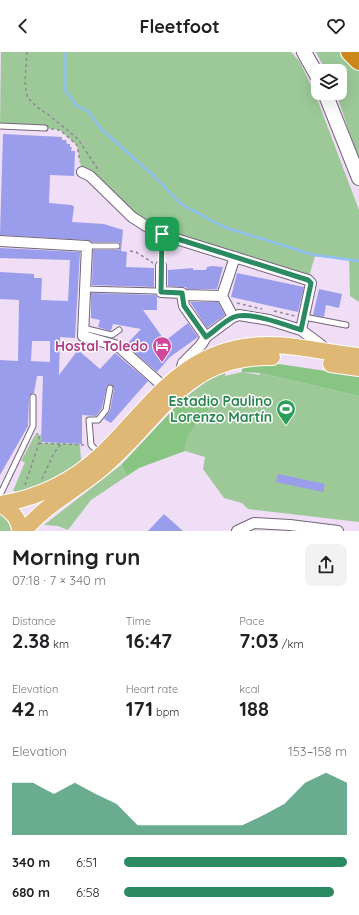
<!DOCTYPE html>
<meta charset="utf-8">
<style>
body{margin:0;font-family:Quicksand,sans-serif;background:#f2f2f2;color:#202124;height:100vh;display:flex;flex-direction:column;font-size:15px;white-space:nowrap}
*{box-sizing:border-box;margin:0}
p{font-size:13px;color:#757577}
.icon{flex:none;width:22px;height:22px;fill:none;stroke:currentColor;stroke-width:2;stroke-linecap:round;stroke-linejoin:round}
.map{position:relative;height:479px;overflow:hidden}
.side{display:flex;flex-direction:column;background:#fff;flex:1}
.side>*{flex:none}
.buttons{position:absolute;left:311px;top:12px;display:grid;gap:8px}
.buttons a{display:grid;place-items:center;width:36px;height:36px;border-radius:8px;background:#fff;box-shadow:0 4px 16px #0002;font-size:20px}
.pin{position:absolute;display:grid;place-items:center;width:34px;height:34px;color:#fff;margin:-17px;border-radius:8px;box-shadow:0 2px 6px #0006}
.round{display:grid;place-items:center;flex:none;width:42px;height:42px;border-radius:8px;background:#f2f2f2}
.headline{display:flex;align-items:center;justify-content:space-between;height:68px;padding:0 12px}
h1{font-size:22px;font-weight:700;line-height:30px}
.figures{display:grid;grid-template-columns:repeat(3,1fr);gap:6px;height:68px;padding:4px 12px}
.figures div{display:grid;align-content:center}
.figures b{font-size:20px;font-weight:700}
.figures small{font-size:11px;font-weight:400}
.figures p{font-size:11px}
.chart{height:112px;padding:8px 12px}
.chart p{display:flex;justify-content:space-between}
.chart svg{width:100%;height:72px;margin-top:4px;fill:#2c8a62;opacity:.7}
ul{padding:0 12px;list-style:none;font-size:13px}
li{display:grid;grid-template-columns:64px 48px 1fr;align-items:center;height:30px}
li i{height:10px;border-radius:5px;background:#2c8a62}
header{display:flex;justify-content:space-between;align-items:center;height:52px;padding:0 12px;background:#fff;font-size:18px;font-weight:700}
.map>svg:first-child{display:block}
</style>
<header><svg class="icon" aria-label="back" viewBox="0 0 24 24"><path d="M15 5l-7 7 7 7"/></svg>Fleetfoot<svg class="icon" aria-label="heart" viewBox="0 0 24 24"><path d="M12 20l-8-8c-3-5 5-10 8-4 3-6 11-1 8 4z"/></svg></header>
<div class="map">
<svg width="359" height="479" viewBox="0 0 359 479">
<rect width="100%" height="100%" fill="#efdef5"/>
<path fill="#9dc999" d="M1,0H291L300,10L316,44L359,158V250L350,244L349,206H328L315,204L308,228L157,181L82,120L77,93L60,78L45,76L0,74Z
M316,0H340L359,18V109L336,41H340V19H326Z
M226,319L225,324L242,320L259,323L260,321L359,344V470L248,457L242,451L224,446L203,417L205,405L185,399C186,383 197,370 208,359L195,349L182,348L207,329Z
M35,383H41V391L80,392L81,409C67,418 29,444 13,439L25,410L21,409Z
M121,413L127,424L91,448L68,478L58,474L44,473Z
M0,458L9,463L14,479H0Z"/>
<path fill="#88c582" d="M242,312H279L359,324V344L260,321L242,320Z
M182,348C192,348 200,349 208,356V359C197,370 186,383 185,399L139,416L127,424L121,413Z"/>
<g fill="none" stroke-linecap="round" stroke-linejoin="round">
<path stroke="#90c1f4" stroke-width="2.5" d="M65,0V38L77,54L89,60L100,76L154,124L181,152L224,175L314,203L359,209"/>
</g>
<path fill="#999deb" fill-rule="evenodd" d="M3,82L62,85V88H66L67,92H70V95H72L71,99H75L74,124L50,123L49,151L72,153L74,155L72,170L104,172L123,178L121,199L127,200L126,215L154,216V235L92,233L93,198H119L121,194L119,190H92L87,188L0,183Z
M0,196L80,200L75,286L60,285L59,323L78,298L100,317L115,301L148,329L111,371L104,367L110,359L114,337L112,333H107L102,356L96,364L82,363V392L41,390L43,324H37L34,341L31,342L29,345L28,374L0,423V308L18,309L19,248L0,247V220L34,222V226H42L41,248L68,249L70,208L0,206ZM32,289H50V310L31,309Z
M212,214L223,215L217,237H187L186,235H182L168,234V218L193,216V218H206L207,215Z
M237,221L304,235L298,260L231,245Z
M319,237L342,242L339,256L326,253L324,265L313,263Z
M91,241L155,243L157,245V258H143L165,289L188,271L198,285L170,305L157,320L126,293L141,277L113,272L111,279L98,275L100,268L91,266Z
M190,250H218L225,263L207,276Z
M278,422L325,432L323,440L276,430Z
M164,462L183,479H148Z"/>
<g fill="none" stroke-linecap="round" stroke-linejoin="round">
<defs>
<path id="lane" d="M0,74L45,76
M87,194H117
M85,237L156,239
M304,265L346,273
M83,276L112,283L119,278
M100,402L91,393L89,368H98L106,358L110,336
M0,443L33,374V345"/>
<path id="street" d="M82,120L90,124L132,165L157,181L308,228L311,231L310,236L301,278
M0,189L87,194L83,284L118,294L164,335
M161,214V240L182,241V243
M222,244L235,205
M206,285L184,254L182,243L222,244L233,265
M180,322L183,311L201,293L206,285L233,265L239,263L269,268L301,278L320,292L327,299
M237,479L254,471L290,473L338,479"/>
<path id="secondary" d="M304,0L318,25
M325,41L359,126"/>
<path id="primary" d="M331,312L359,316
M0,452C38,446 73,429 102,402C148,358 176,306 244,295C282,288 322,301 359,304
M0,452C11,459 19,465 20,479
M24,479C45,453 77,437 102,416C161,367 182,304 272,305"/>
<path id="highway" d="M350,0L359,9"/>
</defs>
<use href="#lane" stroke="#74657a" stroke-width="7"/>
<use href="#street" stroke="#74657a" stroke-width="12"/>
<use href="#secondary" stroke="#74657a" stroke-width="16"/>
<use href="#primary" stroke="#fff" stroke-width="18"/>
<use href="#highway" stroke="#fff" stroke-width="20"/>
<path stroke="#918596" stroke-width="1.5" stroke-dasharray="3 3" stroke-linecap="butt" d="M27,0L25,30L27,45L37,55L50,64L78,87L99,119
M51,77L60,78L77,93L80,110
M130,199L136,200L153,211
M161,206L162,192
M237,251L262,257
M274,259L295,264
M39,391L85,393
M42,427L54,401L61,392
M25,433L39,391V382H36"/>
<use href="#lane" stroke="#fff" stroke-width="5"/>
<use href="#street" stroke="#fff" stroke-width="10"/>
<use href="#secondary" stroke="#fff" stroke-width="14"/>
<use href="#primary" stroke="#e0b876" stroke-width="16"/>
<use href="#highway" stroke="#cc881a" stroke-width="18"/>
</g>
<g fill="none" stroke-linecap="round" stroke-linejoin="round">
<defs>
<path id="route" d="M162,182L308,228L311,231L310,236L301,278C286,273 249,259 234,265C224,269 215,279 206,285L184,254L182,241L161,240Z"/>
</defs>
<use href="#route" stroke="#fff" stroke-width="8"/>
<use href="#route" stroke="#2c8a62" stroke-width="5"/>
</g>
<defs>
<symbol id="hotel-pin" viewBox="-11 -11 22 30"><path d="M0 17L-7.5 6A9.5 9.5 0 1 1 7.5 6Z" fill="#d1479c" stroke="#fff"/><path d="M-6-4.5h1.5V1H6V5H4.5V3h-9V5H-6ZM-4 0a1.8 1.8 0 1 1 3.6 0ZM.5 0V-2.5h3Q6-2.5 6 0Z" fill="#fff"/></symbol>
<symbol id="stadium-pin" viewBox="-11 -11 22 30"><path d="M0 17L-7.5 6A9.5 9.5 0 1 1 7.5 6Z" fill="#2e9e5b" stroke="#fff"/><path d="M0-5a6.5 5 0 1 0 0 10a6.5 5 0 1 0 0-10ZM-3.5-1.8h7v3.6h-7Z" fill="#fff"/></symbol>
</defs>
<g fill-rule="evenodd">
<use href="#hotel-pin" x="151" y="283" width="22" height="30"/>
<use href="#stadium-pin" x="275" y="346" width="22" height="30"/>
</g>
<g text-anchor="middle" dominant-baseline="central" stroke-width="3" stroke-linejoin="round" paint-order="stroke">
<g font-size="14" font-weight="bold" fill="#b23c85" stroke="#fff" text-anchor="end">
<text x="148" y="294">Hostal Toledo</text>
</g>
<g font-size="14" font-weight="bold" fill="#27864d" stroke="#fff" text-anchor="end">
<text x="272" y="349">Estadio Paulino<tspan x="272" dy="16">Lorenzo Martín</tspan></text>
</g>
</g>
</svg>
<div class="buttons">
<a><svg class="icon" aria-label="layers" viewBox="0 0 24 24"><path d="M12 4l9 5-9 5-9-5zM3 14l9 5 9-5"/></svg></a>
</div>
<div class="pin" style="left:162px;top:182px;background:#1e9e55"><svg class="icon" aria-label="arrive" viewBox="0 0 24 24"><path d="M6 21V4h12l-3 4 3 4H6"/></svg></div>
</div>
<section class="side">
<div class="headline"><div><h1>Morning run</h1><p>07:18 · 7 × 340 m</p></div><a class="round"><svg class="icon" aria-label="share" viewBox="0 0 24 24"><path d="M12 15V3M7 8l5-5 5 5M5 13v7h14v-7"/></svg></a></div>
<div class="figures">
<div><p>Distance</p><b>2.38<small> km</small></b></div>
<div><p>Time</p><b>16:47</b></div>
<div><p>Pace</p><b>7:03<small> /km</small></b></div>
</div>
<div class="figures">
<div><p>Elevation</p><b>42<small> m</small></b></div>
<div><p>Heart rate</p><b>171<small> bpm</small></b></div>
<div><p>kcal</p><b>188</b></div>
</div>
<div class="chart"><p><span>Elevation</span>153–158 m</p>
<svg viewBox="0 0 160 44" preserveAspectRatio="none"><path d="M0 44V12L10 12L20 19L30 12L40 19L50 25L60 38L70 38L80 38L90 38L100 38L110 38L120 32L130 25L140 12L150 6L160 12V44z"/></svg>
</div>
<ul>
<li><b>340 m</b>6:51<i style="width:100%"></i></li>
<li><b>680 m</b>6:58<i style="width:94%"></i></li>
</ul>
</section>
